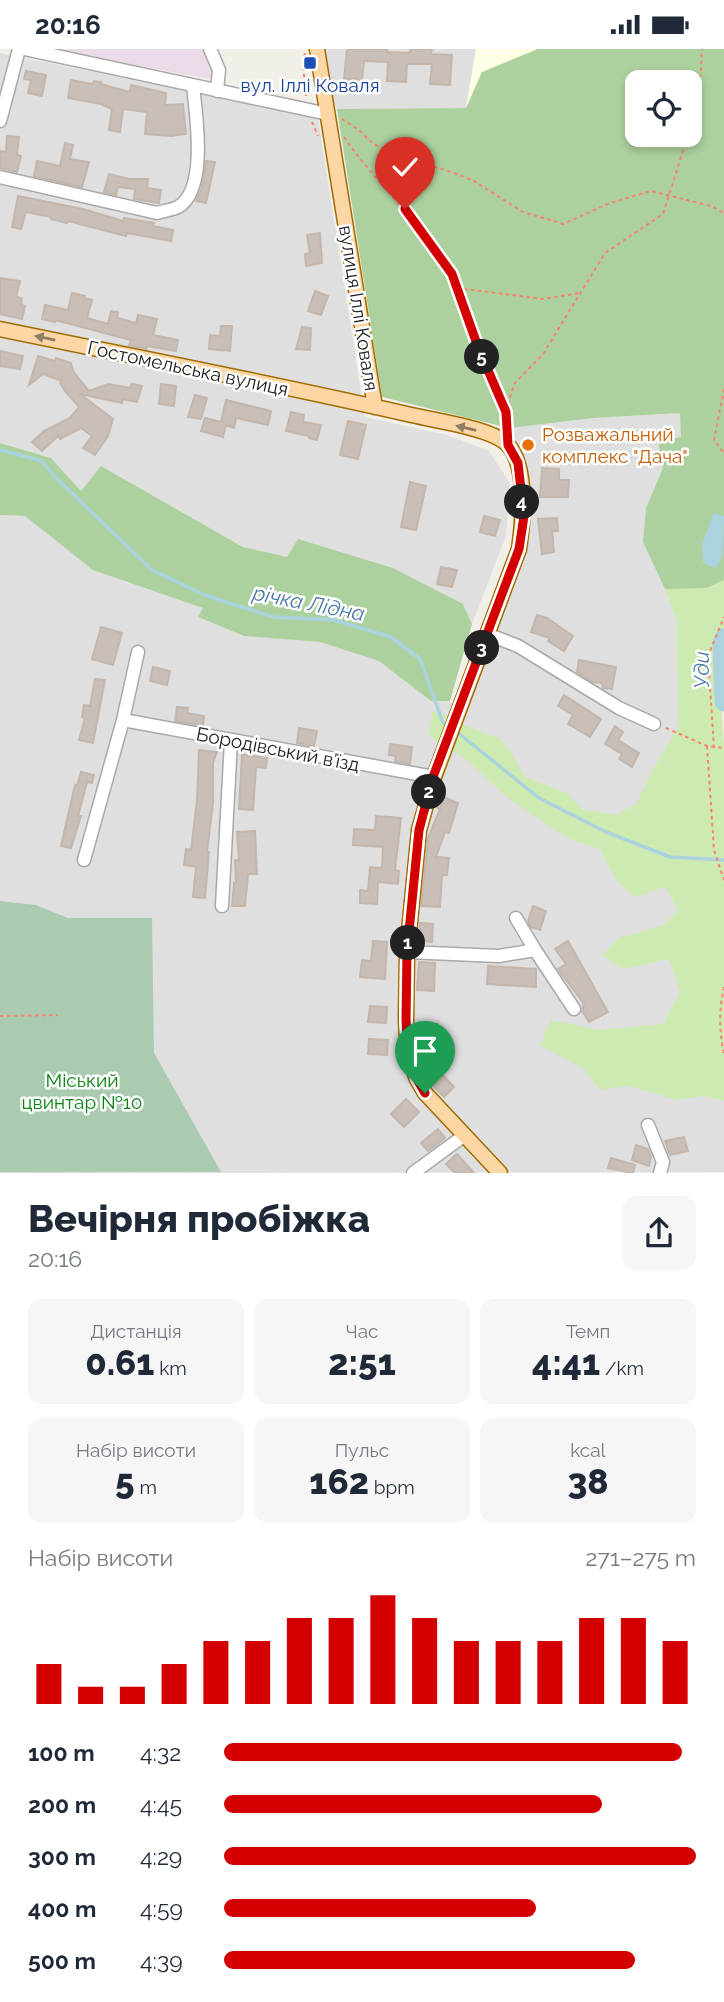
<!DOCTYPE html>
<html lang="uk">
<meta charset="utf-8">
<style>
body{margin:0;font-family:Raleway,sans-serif;background:#f6f6f7;color:#1f2937;height:100vh;display:flex;flex-direction:column;font-size:26px;white-space:nowrap}
*{box-sizing:border-box;margin:0}
p{font-size:23px;color:#747a83}
.icon{flex:none;width:38px;height:38px;fill:none;stroke:currentColor;stroke-width:2;stroke-linecap:round;stroke-linejoin:round}
.map{position:relative;height:1124px;overflow:hidden}
.details{display:flex;flex-direction:column;background:#fff;flex:1}
.details>*{flex:none}
.controls{position:absolute;left:625px;top:21px;display:grid;gap:14px}
.controls a{display:grid;place-items:center;width:77px;height:77px;border-radius:14px;background:#fff;box-shadow:0 4px 10px #0003;font-size:35px}
.pin{position:absolute;display:grid;place-items:center;width:60px;height:60px;color:#fff;margin:-72px -30px;border-radius:50% 50% 50% 0;rotate:-45deg;box-shadow:0 0 7px #0007}
.pin .icon{rotate:45deg}
.km{position:absolute;width:35px;height:35px;margin:-18px;border-radius:50%;background:#222;color:#fff;font-size:19px;line-height:35px;text-align:center}
.round{display:grid;place-items:center;flex:none;width:74px;height:74px;border-radius:14px;background:#f6f6f7}
.head{display:flex;align-items:center;justify-content:space-between;height:119px;padding:0 28px}
h1{font-size:38px;font-weight:800;line-height:52px}
.figures{display:grid;grid-template-columns:repeat(3,1fr);gap:10px;height:119px;padding:7px 28px}
.figures div{display:grid;align-content:center;border-radius:14px;background:#f6f6f7;text-align:center}
.figures b{font-size:35px;font-weight:800}
.figures small{font-size:19px;font-weight:400}
.figures p{font-size:19px}
.chart{height:196px;padding:14px 28px}
.chart p{display:flex;justify-content:space-between}
.chart svg{width:100%;height:126px;margin-top:7px;stroke:#d40000;stroke-width:6}
ul{padding:0 28px;list-style:none;font-size:23px}
li{display:grid;grid-template-columns:112px 84px 1fr;align-items:center;height:52px}
li i{height:18px;border-radius:9px;background:#d40000}
.status{display:flex;justify-content:space-between;align-items:center;height:49px;padding:0 35px;background:#fff;direction:ltr}
.status svg{height:19px;fill:currentColor}
.map>svg:first-child{display:block}
</style>
<div class="status"><b>20:16</b><svg viewBox="0 0 49 12"><path d="M0 12V9h3v3zM5 12V6h3v6zM10 12V3h3v9zM15 12V0h3v12zM26 1h20v11H26zM47 4h2v5h-2z"/></svg></div>
<div class="map">
<svg width="724" height="1124" viewBox="0 0 724 1124">
<rect width="100%" height="100%" fill="#f2efe9"/>
<path fill="#e0dfdf" d="M312,0H538L482,23L466,59L337,60Z
M0,4L318,69L365,368L447,386L489,402L510,434L506,487L472,575L463,555L243,498L101,417L81,442L51,409L0,394Z
M680,364L682,388L658,393L663,419L646,459L665,540L677,574L724,1033V1123L0,1124V466L25,467L204,559L198,568L244,587L320,593L380,612L431,652H450L461,665L522,504L514,395L509,379L594,369Z"/>
<path fill="#ebdbe8" d="M47,0H203L216,31Z"/>
<path fill="#ffffe5" d="M476,0H538L482,23L466,59Z"/>
<path fill="#cdebb0" d="M724,501V589L718,604L724,696V1052L704,1047L677,1051L629,1037L600,1041L583,1019L540,996L551,971L599,981L663,975L680,943L669,910L623,920L602,906L619,889L664,876L678,861L665,838L635,848L615,830L600,800L572,791L545,774L507,748L467,711L429,687L432,662L447,666L466,677L500,690L511,704L525,728L567,744L582,760L616,766L636,755L653,720L678,679L677,574L665,540Z"/>
<path fill="#add19e" fill-rule="evenodd" d="M538,0H724V531L706,539L665,540L643,493L646,459L663,419L658,393L681,388L680,364L594,369L509,379L382,348L337,60L466,59L482,23ZM637,33H690V86H637Z
M0,394L51,409L81,442L101,417L243,498L287,508L298,490L393,519L463,555L472,575L450,652H431L379,612L320,593L244,587L198,568L203,559L93,521L25,467L0,466Z"/>
<path fill="#aacbaf" d="M0,852L36,856L68,869H152L154,1004L221,1123H0Z"/>
<path fill="#aad3df" d="M714,464L724,467L723,505L716,519L703,514L702,495Z"/>
<g fill="none" stroke-linecap="round" stroke-linejoin="round">
<path stroke="#aad3df" stroke-width="3.5" d="M0,401L42,412L55,428L152,521L207,547L274,568L334,571L391,588L420,610L443,674
M457,683L539,749L606,783L670,808L724,811"/>
<path stroke="#aad3df" stroke-width="19" d="M724,589L722,595L724,653"/>
</g>
<path fill="#c7bfb8" stroke="#c4b6ab" stroke-width="2" d="M347,0H387V3L410,4V0H432L431,5L452,6L450,36L430,35L432,15H407L406,33L387,32L388,13L364,12L362,31L344,30Z
M26,22L46,26L42,47L28,44L31,31L24,30Z
M71,31L92,35L94,32L101,33L100,35L130,43L131,36L166,44L165,56L183,55L186,85L171,87L145,85L147,63L123,60L120,83L109,81L112,60L101,55L68,49Z
M7,87L19,88L17,106L21,107L17,123L0,119V106L1,102L6,103Z
M65,94L73,96L70,110L89,113L82,138L34,127L37,112L60,117Z
M206,112L215,113L206,154L196,152L202,138Z
M109,125L129,130H148L147,139L161,141L159,154L134,150L135,140L118,138L116,146L104,143Z
M18,147L83,160L123,172L124,169L154,174L153,177L173,181L171,192L127,184L126,187L68,172L67,174L51,170V168L26,163L21,180L12,178Z
M320,184L322,214L306,217L305,205L310,204L307,186Z
M0,229L20,232L16,248L22,249L21,256L25,257L22,270L0,265Z
M315,242L328,247L321,266L308,262Z
M72,244L85,247L84,249L92,251L87,269L108,275L111,262L118,263L117,269L136,274L138,266L157,270L153,286L178,291L176,302L147,297L146,300L129,296L131,291L55,271V273L42,270L45,256L68,261Z
M221,277H232L230,302L209,300L210,286L220,287Z
M302,278L311,279L310,301L296,300Z
M0,302L23,307L20,320L0,317Z
M38,307L55,312L56,309L71,314L73,322L89,342L109,335L130,339L132,335L142,337L137,353L123,350L122,354L80,345L113,370L108,387L95,406L83,399L92,387L81,379L60,390L58,387L42,402L32,393L44,382L70,369L79,358L65,342L60,334L62,332L43,325L29,336Z
M161,335L176,337L174,357L159,355Z
M195,346L207,349L201,370L188,368Z
M226,351L271,362L268,376L236,369L234,379L226,376L223,388L201,382L205,369L221,373Z
M291,363L304,366L303,373L321,376L317,391L309,389V387L286,382Z
M348,372L366,376L358,410L340,406Z
M542,419L559,420V431H569L568,448H540Z
M410,433L426,437L416,481L401,478Z
M484,467L500,471L495,487L480,483Z
M557,469L558,482H552L554,503L542,505L538,470Z
M441,518L457,521L452,538L437,535Z
M537,566L547,569L573,587L564,602L548,592L550,589L531,583Z
M101,578L122,584L113,616L92,610Z
M579,611L616,618L612,640L603,639L602,634L593,633L577,623Z
M153,618L170,622L167,636L150,632Z
M95,630L105,631L93,694L79,691L85,669L82,668L84,656L90,657Z
M564,646L601,670L590,688L568,675L573,666L558,657Z
M177,658L188,659L187,664L204,667L203,677L175,672Z
M615,677L623,683L618,691L639,704L632,718L619,710L622,705L605,695Z
M299,679L317,682L314,697L297,694Z
M390,695L412,698L410,715L395,712L396,707L389,706Z
M199,701L217,703L213,714V754L207,803H209L205,849L193,848L196,818L184,816L186,800L191,801L197,752Z
M242,705L267,709L266,719L256,718L253,761L239,760Z
M81,723L94,726L92,734L87,733L78,767H81L71,799L61,797L75,736L77,737Z
M439,746L458,754L449,784L445,783L436,808L449,809L447,826H442L440,858L421,857L428,789L440,760L436,758Z
M376,767L401,769L395,821L399,822L398,835L378,833L377,855L360,854V841L368,842L370,818L382,819L383,798L353,796L354,780L375,781Z
M255,782L257,825H248L245,857H232L234,834H236L235,811H239L237,783Z
M533,857L546,862L540,881L531,878L528,872Z
M420,874L433,875L432,893L418,891Z
M373,892L387,893L385,930L360,928L362,911L371,912Z
M568,892L608,963L589,973L582,962L584,955L558,920L566,915L555,900Z
M419,913L435,914L434,942L417,941Z
M488,917L536,920V938L487,935Z
M370,957L387,958L386,974L368,973Z
M438,975L439,990L418,993L416,978Z
M369,990L388,991L387,1006L368,1005Z
M442,1025L454,1038L444,1048L432,1035Z
M406,1050L419,1063L404,1078L391,1065Z
M438,1080L445,1089L428,1102L421,1094Z
M684,1088L688,1102L670,1106L665,1092Z
M636,1096L648,1100L651,1107L649,1117L632,1111Z
M457,1105L474,1124H455L446,1115Z
M611,1109L635,1116L633,1124L608,1119Z"/>
<g fill="none" stroke-linecap="round" stroke-linejoin="round">
<defs>
<path id="minor" d="M24,0L328,65
M210,0L219,21L217,42
M0,72L19,0
M0,128L157,164C163,162 172,161 178,158C208,141 196,65 193,37
M487,585L518,597L619,659L654,675
M123,671L434,728
M84,811L123,671L138,603
M222,857L231,692
M516,869L535,901
M407,903L499,907L535,901L574,960
M648,1076L663,1113L660,1124
M413,1124L465,1086"/>
<path id="major" d="M317,0L375,358
M0,280C136,308 272,334 407,365C431,371 493,379 508,396C528,418 523,473 519,500L434,728L419,781L407,903L406,971L408,1005L417,1030L425,1044L500,1124"/>
</defs>
<use href="#minor" stroke="#a9a9a9" stroke-width="15"/>
<use href="#major" stroke="#a06b00" stroke-width="17"/>
<path stroke="#fa8072" stroke-width="2" stroke-dasharray="3.5 3.5" stroke-linecap="butt" d="M305,4L303,16L306,47
M342,70L359,81L372,94L392,104L454,124L474,132L523,163L563,175L610,154L651,142L711,157L724,164
M312,73L318,87
M690,77L701,22L702,0
M344,88C376,135 422,173 451,224C464,246 469,275 479,300C489,326 505,352 507,381
M457,239L543,250L580,244
M724,340L714,391L724,404
M506,362L514,335L543,305L605,204L663,165L688,86
M666,679L707,697L724,699
M707,697L714,801L724,831
M714,699L708,607L724,568
M724,938C719,959 719,983 724,1005
M0,967L58,966"/>
<use href="#minor" stroke="#fff" stroke-width="12"/>
<use href="#major" stroke="#fcd6a4" stroke-width="14"/>
</g>
<defs><path id="oneway-solid" d="M-6-.8H1V-3.2L6.5 0L1 3.2V.8H-6Z" transform="scale(1.75)"/></defs>
<g fill="#8f7c63">
<use href="#oneway-solid" transform="translate(45 289) rotate(-168)"/>
<use href="#oneway-solid" transform="translate(466 379) rotate(-167)"/>
</g>
<g fill="none" stroke-linecap="round" stroke-linejoin="round">
<defs>
<path id="route" d="M405,160L452,225L478,298L506,363L508,396L518,414L524,467L519,500L433,728L419,781L407,903L406,971L408,1005L417,1030L425,1044"/>
</defs>
<use href="#route" stroke="#fff" stroke-width="14"/>
<use href="#route" stroke="#d40000" stroke-width="9"/>
</g>
<rect fill="#1a4fb4" stroke="#fff" stroke-width="2.5" x="303" y="7" width="14" height="14" rx="3.5"/>
<circle fill="#e8710a" stroke="#fff" stroke-width="2.5" cx="528" cy="396" r="7"/>
<g text-anchor="middle" dominant-baseline="central" stroke-width="5" stroke-linejoin="round" paint-order="stroke">
<g font-size="19" fill="#164399" stroke="#fff">
<text x="310" y="36">вул. Іллі Коваля</text>
</g>
<g font-size="19" fill="#222" stroke="#fff">
<text transform="translate(359 259) rotate(81)">вулиця Іллі Коваля</text>
<text transform="translate(188 319) rotate(12)">Гостомельська вулиця</text>
<text transform="translate(278 700) rotate(11)">Бородівський в’їзд</text>
</g>
<g font-size="19" fill="#c56008" stroke="#fff" text-anchor="start">
<text x="542" y="385">Розважальний<tspan x="542" dy="22">комплекс "Дача"</tspan></text>
</g>
<g font-size="19" fill="#0c8416" stroke="#fff">
<text x="82" y="1031">Міський<tspan x="82" dy="22">цвинтар №10</tspan></text>
</g>
<g font-size="21" font-style="italic" fill="#4a7aab" stroke="#fff">
<text transform="translate(309 554) rotate(11)">річка Лідна</text>
<text transform="translate(701 621) rotate(-90)">Уди</text>
</g>
</g>
</svg>
<div class="controls">
<a><svg class="icon" aria-label="locate" viewBox="0 0 24 24"><circle cx="12" cy="12" r="6"/><path d="M12 2v4M12 18v4M2 12h4M18 12h4"/></svg></a>
</div>
<div class="pin" style="left:425px;top:1044px;background:#1e9e55"><svg class="icon" aria-label="arrive" viewBox="0 0 24 24"><path d="M6 21V4h12l-3 4 3 4H6"/></svg></div>
<div class="pin" style="left:405px;top:160px;background:#d93025"><svg class="icon" aria-label="check" viewBox="0 0 24 24"><path d="M5 12l5 5 9-10"/></svg></div>
<b class="km" style="left:408px;top:894px">1</b>
<b class="km" style="left:429px;top:743px">2</b>
<b class="km" style="left:482px;top:599px">3</b>
<b class="km" style="left:522px;top:453px">4</b>
<b class="km" style="left:482px;top:308px">5</b>
</div>
<section class="details">
<div class="head"><div><h1>Вечірня пробіжка</h1><p>20:16</p></div><a class="round"><svg class="icon" aria-label="share" viewBox="0 0 24 24"><path d="M12 15V3M7 8l5-5 5 5M5 13v7h14v-7"/></svg></a></div>
<div class="figures">
<div><p>Дистанція</p><b>0.61<small> km</small></b></div>
<div><p>Час</p><b>2:51</b></div>
<div><p>Темп</p><b>4:41<small> /km</small></b></div>
</div>
<div class="figures">
<div><p>Набір висоти</p><b>5<small> m</small></b></div>
<div><p>Пульс</p><b>162<small> bpm</small></b></div>
<div><p>kcal</p><b>38</b></div>
</div>
<div class="chart"><p><span>Набір висоти</span>271–275 m</p>
<svg viewBox="0 0 160 44" preserveAspectRatio="none"><path d="M5 44V30M15 44V38M25 44V38M35 44V30M45 44V22M55 44V22M65 44V14M75 44V14M85 44V6M95 44V14M105 44V22M115 44V22M125 44V22M135 44V14M145 44V14M155 44V22"/></svg>
</div>
<ul>
<li><b>100 m</b>4:32<i style="width:97%"></i></li>
<li><b>200 m</b>4:45<i style="width:80%"></i></li>
<li><b>300 m</b>4:29<i style="width:100%"></i></li>
<li><b>400 m</b>4:59<i style="width:66%"></i></li>
<li><b>500 m</b>4:39<i style="width:87%"></i></li>
</ul>
</section>
